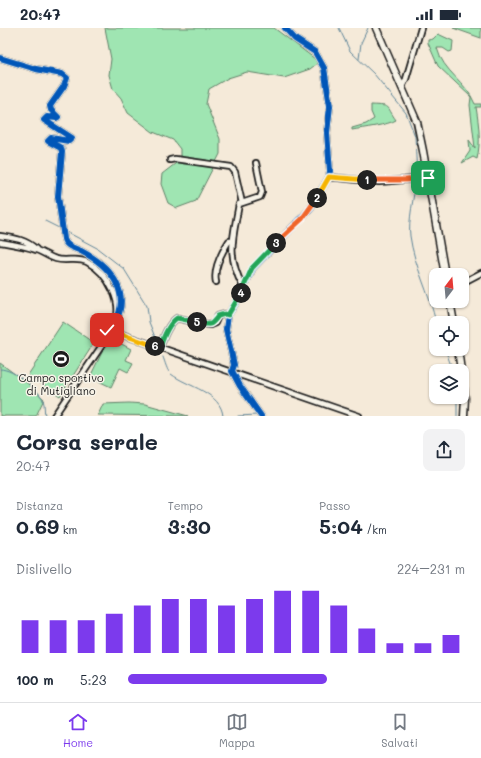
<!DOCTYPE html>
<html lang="it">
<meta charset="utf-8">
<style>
body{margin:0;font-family:Mali,sans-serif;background:#f2f2f3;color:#1f2937;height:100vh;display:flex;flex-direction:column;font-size:15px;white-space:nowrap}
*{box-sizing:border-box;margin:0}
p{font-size:13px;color:#747a83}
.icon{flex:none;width:22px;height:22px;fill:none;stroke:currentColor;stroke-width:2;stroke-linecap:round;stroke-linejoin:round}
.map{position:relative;height:388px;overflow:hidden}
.sheet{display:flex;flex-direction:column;background:#fff;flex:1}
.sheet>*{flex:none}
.needle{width:26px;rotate:16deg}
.fabs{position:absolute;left:429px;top:240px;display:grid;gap:8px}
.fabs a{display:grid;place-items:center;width:40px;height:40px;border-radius:8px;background:#fff;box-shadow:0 1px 3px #0004;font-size:20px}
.pin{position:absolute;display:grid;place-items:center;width:34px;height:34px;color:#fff;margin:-17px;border-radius:8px;box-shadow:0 2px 6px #0006}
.km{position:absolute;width:20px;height:20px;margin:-10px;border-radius:50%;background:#222;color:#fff;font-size:11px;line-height:20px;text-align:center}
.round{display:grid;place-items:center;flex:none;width:42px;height:42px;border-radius:8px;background:#f2f2f3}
.head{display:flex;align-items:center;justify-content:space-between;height:68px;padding:0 16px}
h1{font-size:22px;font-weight:700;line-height:30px}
.stats{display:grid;grid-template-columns:repeat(3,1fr);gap:6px;height:68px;padding:4px 16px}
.stats div{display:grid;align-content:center}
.stats b{font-size:20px;font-weight:700}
.stats small{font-size:11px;font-weight:400}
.stats p{font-size:11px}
.chart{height:112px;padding:8px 16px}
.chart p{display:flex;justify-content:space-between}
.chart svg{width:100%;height:72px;margin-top:4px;stroke:#7c3aed;stroke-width:6}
ul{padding:0 16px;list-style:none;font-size:13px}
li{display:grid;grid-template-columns:64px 48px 1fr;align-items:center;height:30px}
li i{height:10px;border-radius:5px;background:#7c3aed}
.status{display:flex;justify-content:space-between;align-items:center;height:28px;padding:0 20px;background:#fff;direction:ltr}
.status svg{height:11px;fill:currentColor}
.dock{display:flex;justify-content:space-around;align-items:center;height:56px;border-top:1px solid #e0e1e3;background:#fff;font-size:11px;color:#747a83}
.dock a{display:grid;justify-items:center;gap:2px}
.dock .active{color:#7c3aed}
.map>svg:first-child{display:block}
</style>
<div class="status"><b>20:47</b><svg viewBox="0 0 49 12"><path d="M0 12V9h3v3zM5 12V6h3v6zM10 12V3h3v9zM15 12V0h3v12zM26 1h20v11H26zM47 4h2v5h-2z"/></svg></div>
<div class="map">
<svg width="481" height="388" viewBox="0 0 481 388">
<rect width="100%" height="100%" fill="#f5ead9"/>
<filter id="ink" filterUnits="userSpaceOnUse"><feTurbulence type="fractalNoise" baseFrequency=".025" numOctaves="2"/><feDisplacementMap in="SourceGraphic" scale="8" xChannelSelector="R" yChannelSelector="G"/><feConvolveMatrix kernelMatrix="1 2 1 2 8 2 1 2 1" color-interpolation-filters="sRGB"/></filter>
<g filter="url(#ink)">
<path fill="#9fe5b2" stroke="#5e8067" d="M105,0H274L319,34L310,41L284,50L247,44L228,50L209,61L206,76L220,111V126L196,173L177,180L168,175L161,156L162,146L180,132V121L173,112L153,104L128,85L121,70L113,61L109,47L111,31Z
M453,0H481V10Z
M438,6L453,13L452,23L449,24L443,20H437C443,44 466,53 475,76H481V79H476C479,98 481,113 477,131L473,129L462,135L470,123L469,112L475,120L470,77L471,69L438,38L428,15V12L433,11Z
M371,77C393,78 385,77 396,92C388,97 363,100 352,102V100L366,96L374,91L371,84Z
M63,294L94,315L60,368L28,347Z
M112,311L131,321L126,332L133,335L128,344L120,340L111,359L90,349L107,314Z
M0,335L27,355L44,371L36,388H0Z
M129,375L145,376L188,388L98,387L103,376Z"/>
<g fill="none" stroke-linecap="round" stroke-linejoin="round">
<path stroke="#5f8599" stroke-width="1" d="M339,0L350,23L374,46L406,85L415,108L417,149
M359,31L361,15L368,0
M416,152C414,169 408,193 410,208C414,238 430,266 436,295
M45,193L59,200
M65,203L97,220L124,241L147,278L149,294L158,317
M445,321L453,343
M163,329C165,334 167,343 171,346C188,359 221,364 223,388
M0,341C13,341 38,360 43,372C45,377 44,383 45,388
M238,388L257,387
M457,388V369"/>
<defs>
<path id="street" d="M0,30L36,41L62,46L67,50L64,58L50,78L51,82L58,89L56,90L47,89L44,92L72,110L69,113L51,110L48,113L61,120L62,124L58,168L64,211C66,219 75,220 81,223C109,237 132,263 115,295
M402,59L406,51L421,0
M170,132L175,131L231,139L235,144L242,175
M329,149L379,154L428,150
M0,208C13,210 25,211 36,221
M0,214C12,216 25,218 36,222C43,224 49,229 56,231C66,234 77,229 87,234C108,245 126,277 113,299
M216,254C213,241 222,224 229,213H233
M462,255L481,245
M243,259C226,226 233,211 239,176L260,169L262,164L256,135
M107 303a4 4 0 1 1 8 0a4 4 0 1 1-8 0Z
M115,304L359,388
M160,320C163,310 168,296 177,290L210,297L215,295L218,288L225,286L228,287
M54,388L109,307
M261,388L240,358L232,343L234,337L226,301L228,287L237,273L253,240L310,181L329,149L330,143L327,105L330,78L324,40L315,24L295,11L285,0"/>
<path id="secondary" d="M376,0L417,94L423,123L445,247
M450,273L454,295
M458,321L461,343
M462,347L465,370L464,388"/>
</defs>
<use href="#street" stroke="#1c1c1c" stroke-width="8"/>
<use href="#secondary" stroke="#1c1c1c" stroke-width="9"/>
<use href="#street" stroke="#f7f3e8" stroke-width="4.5"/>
<use href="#secondary" stroke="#f7f3e8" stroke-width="6"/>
<defs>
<path id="cycleway" d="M0,30L36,41L62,46L67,50L64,58L50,78L51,82L58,89L56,90L47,89L44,92L72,110L69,113L51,110L48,113L61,120L62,124L58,168L64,211C66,219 75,220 81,223C109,237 132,263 115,295
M261,388L240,358L232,343L234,337L226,301L228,287L237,273L253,240L310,181L329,149L330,143L327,105L330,78L324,40L315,24L295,11L285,0"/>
</defs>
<use href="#cycleway" stroke="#f7f3e8" stroke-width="8"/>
<use href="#cycleway" stroke="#0057b8" stroke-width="6"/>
</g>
</g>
<g fill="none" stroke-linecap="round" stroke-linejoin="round" filter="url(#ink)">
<defs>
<path id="split-1" d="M367,152H406L428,150"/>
<path id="split-2" d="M317,170L329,149L367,152"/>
<path id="split-3" d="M276,215L302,191L317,170"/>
<path id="split-4" d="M241,265L252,240L276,215"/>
<path id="split-5" d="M197,294C210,297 210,299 218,288L225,286L228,287L241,265"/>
<path id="split-6" d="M155,318L160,320C163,310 168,296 177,290L197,294"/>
<path id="split-7" d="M107,302L112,299L115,304L155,318"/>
</defs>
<use href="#split-1" stroke="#fff" stroke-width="8"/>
<use href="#split-2" stroke="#fff" stroke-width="8"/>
<use href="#split-3" stroke="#fff" stroke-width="8"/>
<use href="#split-4" stroke="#fff" stroke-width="8"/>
<use href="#split-5" stroke="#fff" stroke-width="8"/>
<use href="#split-6" stroke="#fff" stroke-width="8"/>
<use href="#split-7" stroke="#fff" stroke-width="8"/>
<use href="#split-1" stroke="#f0652b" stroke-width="5"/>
<use href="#split-2" stroke="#f5b400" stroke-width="5"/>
<use href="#split-3" stroke="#f0652b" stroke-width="5"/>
<use href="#split-4" stroke="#22a559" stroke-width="5"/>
<use href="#split-5" stroke="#22a559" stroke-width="5"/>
<use href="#split-6" stroke="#22a559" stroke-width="5"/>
<use href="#split-7" stroke="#f5b400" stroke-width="5"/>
</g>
<defs>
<symbol id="stadium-disc" viewBox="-11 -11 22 22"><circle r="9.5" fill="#1c1c1c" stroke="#f7f3e8"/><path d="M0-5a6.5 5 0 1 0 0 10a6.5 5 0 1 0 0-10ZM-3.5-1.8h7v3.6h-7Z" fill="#fff"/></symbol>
</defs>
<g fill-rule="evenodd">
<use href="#stadium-disc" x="51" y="321" width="20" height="20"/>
</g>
<g text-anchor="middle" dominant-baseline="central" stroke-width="3" stroke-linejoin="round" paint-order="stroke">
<g font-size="11" fill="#1c1c1c" stroke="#f7f3e8">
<text x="61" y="349">Campo sportivo<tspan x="61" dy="13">di Mutigliano</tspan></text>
</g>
</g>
</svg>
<div class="fabs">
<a><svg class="needle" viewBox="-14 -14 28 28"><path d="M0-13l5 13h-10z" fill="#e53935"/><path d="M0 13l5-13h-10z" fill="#747a83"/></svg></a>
<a><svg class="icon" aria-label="locate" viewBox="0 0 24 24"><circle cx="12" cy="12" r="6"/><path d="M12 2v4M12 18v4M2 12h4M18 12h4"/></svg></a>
<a><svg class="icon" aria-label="layers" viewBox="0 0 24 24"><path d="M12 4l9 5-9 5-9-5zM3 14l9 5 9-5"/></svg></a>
</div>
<div class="pin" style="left:428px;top:150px;background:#1e9e55"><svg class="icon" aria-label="arrive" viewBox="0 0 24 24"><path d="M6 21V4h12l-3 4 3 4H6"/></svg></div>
<div class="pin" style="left:107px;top:302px;background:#d93025"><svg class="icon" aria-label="check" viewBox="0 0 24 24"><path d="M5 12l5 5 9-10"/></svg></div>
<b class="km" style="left:367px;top:152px">1</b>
<b class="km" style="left:317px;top:170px">2</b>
<b class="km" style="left:276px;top:215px">3</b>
<b class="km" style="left:241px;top:265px">4</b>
<b class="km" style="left:197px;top:294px">5</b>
<b class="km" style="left:155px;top:318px">6</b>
</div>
<section class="sheet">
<div class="head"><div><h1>Corsa serale</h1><p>20:47</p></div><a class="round"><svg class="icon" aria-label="share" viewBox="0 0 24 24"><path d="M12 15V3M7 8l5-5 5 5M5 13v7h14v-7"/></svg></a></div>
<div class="stats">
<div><p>Distanza</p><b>0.69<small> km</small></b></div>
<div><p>Tempo</p><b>3:30</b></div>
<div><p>Passo</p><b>5:04<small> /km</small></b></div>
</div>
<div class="chart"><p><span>Dislivello</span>224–231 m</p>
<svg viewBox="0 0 160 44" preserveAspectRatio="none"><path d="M5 44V24M15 44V24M25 44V24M35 44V20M45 44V15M55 44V11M65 44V11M75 44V15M85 44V11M95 44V6M105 44V6M115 44V15M125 44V29M135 44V38M145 44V38M155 44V33"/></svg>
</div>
<ul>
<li><b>100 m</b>5:23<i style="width:59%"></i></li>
</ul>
</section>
<nav class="dock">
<a class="active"><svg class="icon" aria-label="home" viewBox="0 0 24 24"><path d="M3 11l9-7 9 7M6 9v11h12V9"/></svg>Home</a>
<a><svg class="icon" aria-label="map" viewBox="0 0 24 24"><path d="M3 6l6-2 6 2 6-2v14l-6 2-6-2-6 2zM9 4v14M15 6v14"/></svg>Mappa</a>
<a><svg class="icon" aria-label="saved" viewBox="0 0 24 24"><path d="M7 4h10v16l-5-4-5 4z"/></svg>Salvati</a>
</nav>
